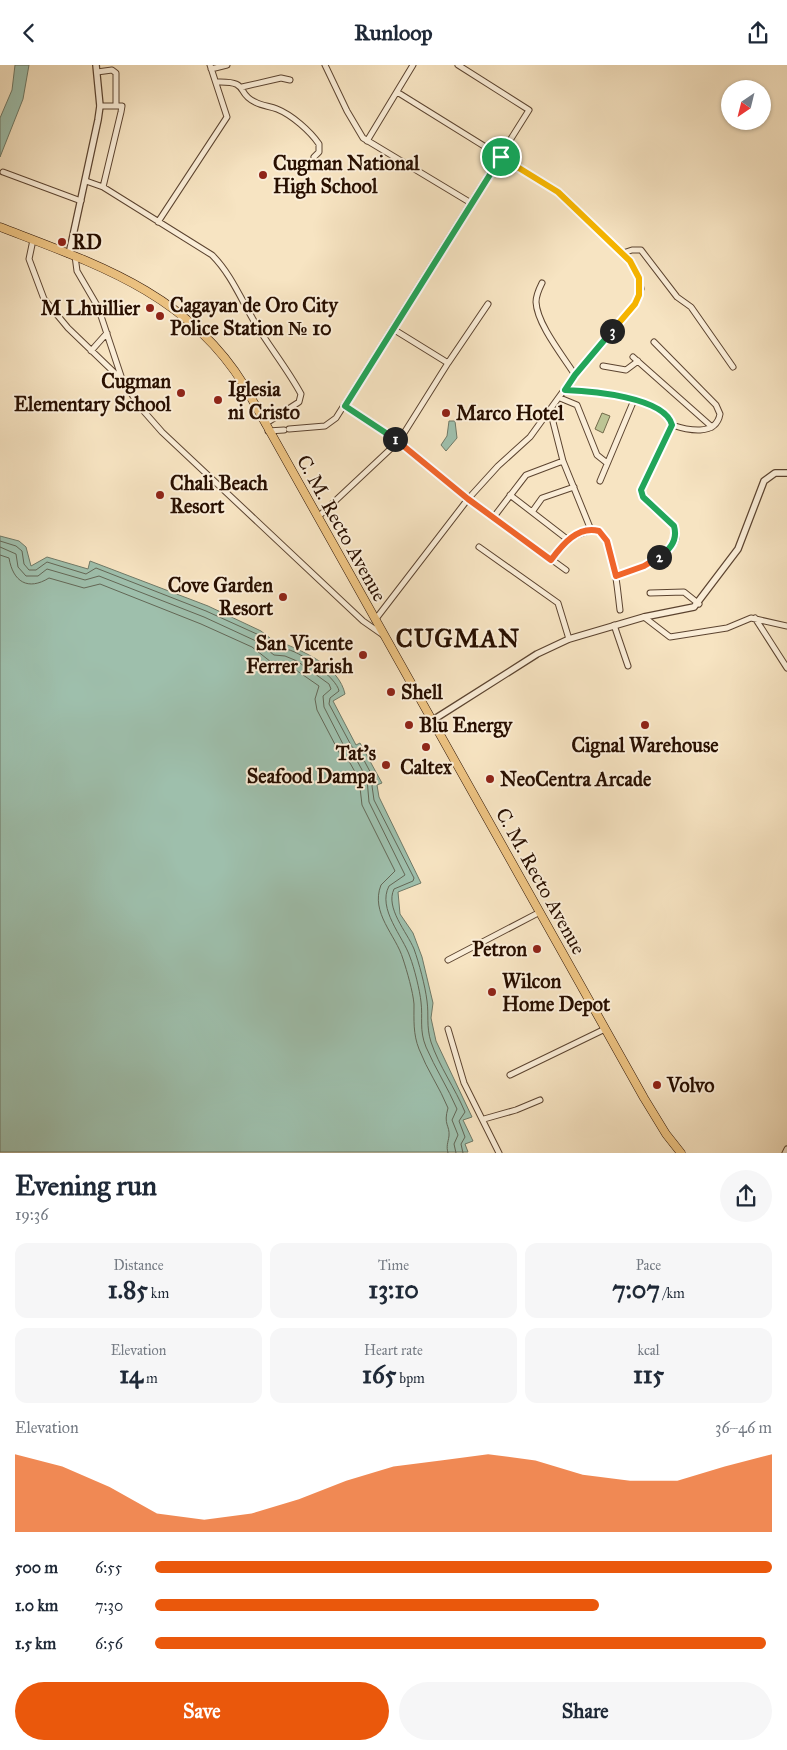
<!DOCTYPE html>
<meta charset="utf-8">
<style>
body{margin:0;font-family:"IM FELL Great Primer",serif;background:#f6f6f7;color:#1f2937;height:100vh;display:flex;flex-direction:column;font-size:19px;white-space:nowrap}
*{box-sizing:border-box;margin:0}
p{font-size:16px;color:#747a83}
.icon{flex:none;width:28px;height:28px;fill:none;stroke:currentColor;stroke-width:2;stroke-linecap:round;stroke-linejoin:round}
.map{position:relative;height:1088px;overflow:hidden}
.panel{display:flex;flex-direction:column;background:#fff;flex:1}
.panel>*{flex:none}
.needle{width:32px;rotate:215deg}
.fabs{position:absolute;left:721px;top:15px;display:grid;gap:10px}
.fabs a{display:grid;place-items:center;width:50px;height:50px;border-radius:50%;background:#fff;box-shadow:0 1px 4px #0004;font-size:25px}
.pin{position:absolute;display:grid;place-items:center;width:42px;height:42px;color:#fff;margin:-21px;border:2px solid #fff;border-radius:50%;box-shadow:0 1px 5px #0007}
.km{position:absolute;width:25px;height:25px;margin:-12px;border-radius:50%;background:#222;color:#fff;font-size:14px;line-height:25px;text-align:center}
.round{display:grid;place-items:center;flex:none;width:52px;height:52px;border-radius:26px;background:#f6f6f7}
.headline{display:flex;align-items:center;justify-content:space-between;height:85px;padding:0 15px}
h1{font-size:28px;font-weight:800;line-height:38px}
.stats{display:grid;grid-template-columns:repeat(3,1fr);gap:8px;height:85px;padding:5px 15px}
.stats div{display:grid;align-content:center;border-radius:12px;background:#f6f6f7;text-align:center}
.stats b{font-size:25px;font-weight:800}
.stats small{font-size:14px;font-weight:400}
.stats p{font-size:14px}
.chart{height:140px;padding:10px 15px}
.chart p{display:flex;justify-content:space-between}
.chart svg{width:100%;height:90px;margin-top:5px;fill:#ea580c;opacity:.7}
.primary-button{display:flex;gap:10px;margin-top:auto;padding:10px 15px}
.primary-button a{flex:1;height:58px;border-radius:30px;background:#ea580c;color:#fff;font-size:20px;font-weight:800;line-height:58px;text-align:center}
.primary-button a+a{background:#f6f6f7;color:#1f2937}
ul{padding:0 15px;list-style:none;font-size:16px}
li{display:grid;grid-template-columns:80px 60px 1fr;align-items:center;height:38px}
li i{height:12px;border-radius:6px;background:#ea580c}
header{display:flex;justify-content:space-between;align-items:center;height:65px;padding:0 15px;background:#fff;font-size:22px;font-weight:800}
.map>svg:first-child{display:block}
</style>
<header><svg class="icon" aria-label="back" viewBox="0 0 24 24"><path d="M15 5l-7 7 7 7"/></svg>Runloop<svg class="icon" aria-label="share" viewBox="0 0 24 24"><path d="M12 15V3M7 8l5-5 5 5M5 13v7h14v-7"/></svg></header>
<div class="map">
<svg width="787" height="1088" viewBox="0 0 787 1088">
<rect width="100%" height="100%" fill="#f7e4c2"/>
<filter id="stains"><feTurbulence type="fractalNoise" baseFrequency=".004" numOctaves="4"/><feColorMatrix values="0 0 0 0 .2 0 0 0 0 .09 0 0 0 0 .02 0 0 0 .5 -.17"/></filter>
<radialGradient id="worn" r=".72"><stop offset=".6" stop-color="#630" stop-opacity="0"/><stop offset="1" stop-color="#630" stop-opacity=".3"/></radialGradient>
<path fill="#bcc494" stroke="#726a4a" d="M602,348L610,351L603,368L595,364Z"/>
<path fill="#9ebfac" stroke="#6f7967" d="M15,0H29L23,34L0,92V53L12,25Z
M449,356H455L457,373L446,386L441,380L447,371Z
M0,471L19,476L26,482L31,501L47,492L88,504L90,496L208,541L261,566L280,581L283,578C307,588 339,602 345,629L333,636L356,680L360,678L382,718L377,720L379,732L421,818L398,827L400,849L413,868L422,892L433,938L431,953L436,976L472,1052L463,1055L473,1076L465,1079L468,1087H0Z"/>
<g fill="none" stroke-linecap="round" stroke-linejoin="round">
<path stroke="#636756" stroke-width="1" d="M0,476L16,481L22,486L24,499L29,505H36L47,497L86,509L96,503L206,546L259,570L277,585C280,585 282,584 284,584C298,584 337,613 339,626L330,633L329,639L352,682L359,686L374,714L372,721L374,735L414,813L413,816L394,824C385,843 407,867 414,884C419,898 425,920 427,936C429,950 426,961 431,977C439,1001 455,1023 465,1047L459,1056L465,1072L461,1079L463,1088
M0,482L16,489L18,502L26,511H38L47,504L85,515L99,511L204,552L256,576L274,590L285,591L297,596L329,619L331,624L323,631L324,642L346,685L355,692L367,714L369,737L405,810L389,821C377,844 403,871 410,892C414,902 420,926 421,937C423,953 419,965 426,982C435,1003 448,1023 457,1044L452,1055L458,1070L454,1079L456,1088
M0,490L9,493C13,517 28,526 49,513L84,523L100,519L201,559L252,582L271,597L293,603L319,621L315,634L317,645L340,689L350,698L359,714L362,740L395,806L381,820C370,848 396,870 403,894C407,906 413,927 414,939C414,955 413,969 419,984C427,1005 440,1023 448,1043C443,1060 450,1060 449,1071C448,1078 446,1081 448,1088"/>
<defs>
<path id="minor" d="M325,0L347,46L363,73L471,138
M211,4L227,0
M97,7L112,5L116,8V41H100
M217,17C251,16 235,28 255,37C262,41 270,41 277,44C292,50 310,66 319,79V87L314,92
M242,22L281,13L290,15
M367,76L413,0
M3,107L81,136
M86,116L103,122L212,190C232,210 242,237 257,261C271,284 288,305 301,329L299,337L265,359
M103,122L121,47L122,41H116
M158,157L227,52L210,0
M33,175L29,194L44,234L68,263L121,314
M623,188L632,185H641L677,232L691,242L733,302
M75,191L77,206L98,242L122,314L140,342L162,367L363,556L383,570
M542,218C539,224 536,230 536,237C537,259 563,291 575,310
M393,264L448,298
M654,277L716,340L720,349C716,372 687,365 672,360
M91,286L107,268
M633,292L712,362
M603,301L626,305L638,296
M565,325C590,326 665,332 672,360L641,425C644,440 663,449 672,460C693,485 631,506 616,511
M560,333L577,340L597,390L607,398
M345,341L399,376L468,434L566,505
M550,345L563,396L591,465L599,466C615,483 617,522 620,545
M289,364L325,361L336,353L529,45L458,0
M268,366L284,365
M600,416L634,335
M510,430L567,474
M532,447L542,433L574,422
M318,452L399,376L448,298L488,239
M493,453L526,410L563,396
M479,482L558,538L569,574
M551,495L567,474L591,465
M650,528L684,527L699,539
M644,552L670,572L727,563L751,553L787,561
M755,553L787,603
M375,555L468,434L498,401L530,372L575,310L635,239L641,224L639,213L630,196L558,127L397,27
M614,560L628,601
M448,895L540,847
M448,964L464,1018L499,1088
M510,1010L605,964
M484,1054L516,1045L540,1035
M785,1088L787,1084"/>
<path id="tertiary" d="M69,189L98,55L100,41L96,0
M433,655L537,589L569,574L644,552L694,542L738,484L764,416L775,408H787"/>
<path id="trunk" d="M0,162C96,199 187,228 244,320L644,1033L666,1069L681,1088"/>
</defs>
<use href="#minor" stroke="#5c4430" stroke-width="7"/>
<use href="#tertiary" stroke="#5c4430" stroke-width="8"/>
<use href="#trunk" stroke="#280f00" stroke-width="9"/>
<use href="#minor" stroke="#faedd7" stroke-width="5"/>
<use href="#tertiary" stroke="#faedd7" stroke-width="5.5"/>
<use href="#trunk" stroke="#ecc281" stroke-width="8"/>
</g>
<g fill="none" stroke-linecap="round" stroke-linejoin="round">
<defs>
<path id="split-1" d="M395,374L345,341L501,92"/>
<path id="split-2" d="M395,374L468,434L551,495C562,480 578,460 599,466L607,476L616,511L644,501L659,492"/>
<path id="split-3" d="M612,266L575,310L565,325C591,326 665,332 672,360L641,425L643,432L674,461C678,475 670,485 659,492"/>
<path id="split-4" d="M501,92L558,127L630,196L639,213V230L635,239L612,266"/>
</defs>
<use href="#split-1" stroke="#fff" stroke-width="10"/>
<use href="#split-2" stroke="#fff" stroke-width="10"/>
<use href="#split-3" stroke="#fff" stroke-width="10"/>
<use href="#split-4" stroke="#fff" stroke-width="10"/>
<use href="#split-1" stroke="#22a559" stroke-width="6"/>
<use href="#split-2" stroke="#f0652b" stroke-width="6"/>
<use href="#split-3" stroke="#22a559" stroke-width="6"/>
<use href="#split-4" stroke="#f5b400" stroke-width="6"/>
</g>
<g fill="#8f2418" stroke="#faedd7" stroke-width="2">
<circle cx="263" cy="110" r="5"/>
<circle cx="62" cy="177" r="5"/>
<circle cx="150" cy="243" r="5"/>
<circle cx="160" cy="251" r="5"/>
<circle cx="181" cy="328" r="5"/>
<circle cx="218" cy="335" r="5"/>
<circle cx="446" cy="348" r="5"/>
<circle cx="160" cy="430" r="5"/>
<circle cx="283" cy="532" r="5"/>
<circle cx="363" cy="590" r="5"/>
<circle cx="391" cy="627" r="5"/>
<circle cx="409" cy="660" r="5"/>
<circle cx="645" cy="660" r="5"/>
<circle cx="426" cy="682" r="5"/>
<circle cx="386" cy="700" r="5"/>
<circle cx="490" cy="714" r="5"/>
<circle cx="537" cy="884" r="5"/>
<circle cx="492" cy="927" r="5"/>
<circle cx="657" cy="1020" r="5"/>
</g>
<g text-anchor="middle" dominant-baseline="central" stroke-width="4" stroke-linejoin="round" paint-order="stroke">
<g font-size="20" font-weight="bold" fill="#280f00" stroke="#faedd7" text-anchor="start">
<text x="273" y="98">Cugman National<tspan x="273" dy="23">High School</tspan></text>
<text x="72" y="177">RD</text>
<text x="170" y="240">Cagayan de Oro City<tspan x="170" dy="23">Police Station № 10</tspan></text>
<text x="140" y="243" text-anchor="end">M Lhuillier</text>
<text x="171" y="316" text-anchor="end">Cugman<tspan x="171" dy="23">Elementary School</tspan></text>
<text x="228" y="324">Iglesia<tspan x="228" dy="23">ni Cristo</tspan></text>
<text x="456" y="348">Marco Hotel</text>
<text x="170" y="418">Chali Beach<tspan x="170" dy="23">Resort</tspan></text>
<text x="273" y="520" text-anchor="end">Cove Garden<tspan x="273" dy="23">Resort</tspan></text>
<text x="353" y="578" text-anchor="end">San Vicente<tspan x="353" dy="23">Ferrer Parish</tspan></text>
<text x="401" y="627">Shell</text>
<text x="419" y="660">Blu Energy</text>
<text x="645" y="680" text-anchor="middle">Cignal Warehouse</text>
<text x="376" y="688" text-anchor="end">Tat's<tspan x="376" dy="23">Seafood Dampa</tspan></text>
<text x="426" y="702" text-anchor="middle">Caltex</text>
<text x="500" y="714">NeoCentra Arcade</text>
<text x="527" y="884" text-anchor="end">Petron</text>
<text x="502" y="916">Wilcon<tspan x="502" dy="23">Home Depot</tspan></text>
<text x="667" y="1020">Volvo</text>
</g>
<g font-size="20" fill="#280f00" stroke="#faedd7">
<text transform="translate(342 463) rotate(61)">C. M. Recto Avenue</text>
<text transform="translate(541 816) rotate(61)">C. M. Recto Avenue</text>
</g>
<g font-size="25" font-weight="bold" letter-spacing="1" fill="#280f00" stroke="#faedd7">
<text x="458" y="573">CUGMAN</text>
</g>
</g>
<rect width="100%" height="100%" filter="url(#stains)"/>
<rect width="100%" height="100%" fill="url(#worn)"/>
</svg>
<div class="fabs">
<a><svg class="needle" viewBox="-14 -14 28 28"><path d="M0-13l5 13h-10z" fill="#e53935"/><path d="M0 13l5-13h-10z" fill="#747a83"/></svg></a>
</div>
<div class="pin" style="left:501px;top:92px;background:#1e9e55"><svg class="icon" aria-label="arrive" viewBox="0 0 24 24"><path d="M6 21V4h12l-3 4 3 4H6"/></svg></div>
<b class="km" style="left:395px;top:374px">1</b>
<b class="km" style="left:659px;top:492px">2</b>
<b class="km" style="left:612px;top:266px">3</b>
</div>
<section class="panel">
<div class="headline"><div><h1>Evening run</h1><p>19:36</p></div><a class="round"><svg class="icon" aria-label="share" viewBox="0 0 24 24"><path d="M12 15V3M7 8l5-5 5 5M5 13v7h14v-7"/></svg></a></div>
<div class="stats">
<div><p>Distance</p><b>1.85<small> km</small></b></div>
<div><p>Time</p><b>13:10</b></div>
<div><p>Pace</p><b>7:07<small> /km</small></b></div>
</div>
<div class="stats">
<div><p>Elevation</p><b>14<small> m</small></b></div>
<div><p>Heart rate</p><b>165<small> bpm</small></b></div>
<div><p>kcal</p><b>115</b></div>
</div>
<div class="chart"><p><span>Elevation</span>36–46 m</p>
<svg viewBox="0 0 160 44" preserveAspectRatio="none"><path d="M0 44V6L10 12L20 22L30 35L40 38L50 35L60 28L70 19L80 12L90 9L100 6L110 9L120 16L130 19L140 19L150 12L160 6V44z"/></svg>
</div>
<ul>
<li><b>500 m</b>6:55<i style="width:100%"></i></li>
<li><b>1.0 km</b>7:30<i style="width:72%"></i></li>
<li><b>1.5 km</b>6:56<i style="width:99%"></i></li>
</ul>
<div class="primary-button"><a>Save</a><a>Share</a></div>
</section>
